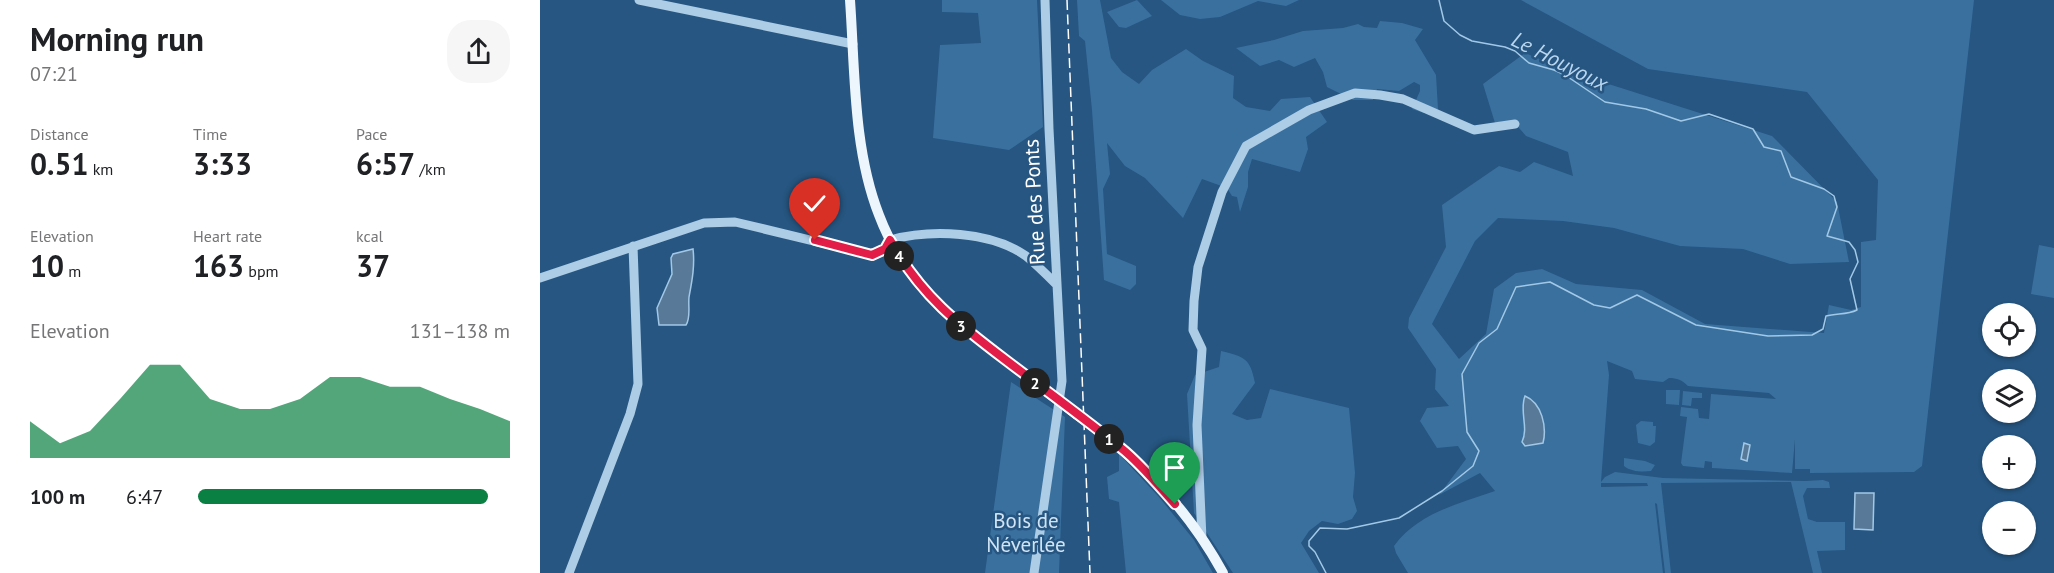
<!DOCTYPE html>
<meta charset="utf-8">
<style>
body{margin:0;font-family:"PT Sans",sans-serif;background:#f6f6f6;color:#202124;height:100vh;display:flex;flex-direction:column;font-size:22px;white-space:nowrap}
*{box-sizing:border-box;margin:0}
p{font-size:20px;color:#757577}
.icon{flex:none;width:33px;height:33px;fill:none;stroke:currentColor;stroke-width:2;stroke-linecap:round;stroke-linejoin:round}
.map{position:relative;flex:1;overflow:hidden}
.panel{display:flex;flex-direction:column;background:#fff;width:540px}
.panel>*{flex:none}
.buttons{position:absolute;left:1442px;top:303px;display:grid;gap:12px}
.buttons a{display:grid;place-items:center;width:54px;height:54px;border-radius:50%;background:#fff;box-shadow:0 2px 4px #0004;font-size:30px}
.pin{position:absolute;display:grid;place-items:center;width:51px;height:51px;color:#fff;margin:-62px -26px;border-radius:50% 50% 50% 0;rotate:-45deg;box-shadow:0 0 6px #0007}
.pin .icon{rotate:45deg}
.km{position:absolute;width:30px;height:30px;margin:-15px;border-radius:50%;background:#222;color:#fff;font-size:16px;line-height:30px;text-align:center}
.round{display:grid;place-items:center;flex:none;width:63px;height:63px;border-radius:24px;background:#f6f6f6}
.summary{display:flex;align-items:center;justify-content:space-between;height:102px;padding:0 30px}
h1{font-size:33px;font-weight:800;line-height:45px}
.metrics{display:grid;grid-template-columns:repeat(3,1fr);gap:9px;height:102px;padding:6px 30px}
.metrics div{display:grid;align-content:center}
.metrics b{font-size:30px;font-weight:800}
.metrics small{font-size:16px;font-weight:400}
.metrics p{font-size:16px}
.chart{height:168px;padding:12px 30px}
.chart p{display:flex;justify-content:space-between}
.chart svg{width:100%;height:108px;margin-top:6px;fill:#0b8043;opacity:.7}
ul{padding:0 30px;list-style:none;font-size:20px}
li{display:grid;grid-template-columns:96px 72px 1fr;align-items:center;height:45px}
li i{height:15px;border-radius:8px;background:#0b8043}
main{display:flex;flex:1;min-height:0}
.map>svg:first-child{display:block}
</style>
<main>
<section class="panel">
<div class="summary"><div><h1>Morning run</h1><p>07:21</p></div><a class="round"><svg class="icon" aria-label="share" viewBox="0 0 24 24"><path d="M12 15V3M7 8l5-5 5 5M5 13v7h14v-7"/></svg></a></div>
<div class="metrics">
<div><p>Distance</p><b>0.51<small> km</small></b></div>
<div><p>Time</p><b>3:33</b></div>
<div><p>Pace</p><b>6:57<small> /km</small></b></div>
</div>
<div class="metrics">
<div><p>Elevation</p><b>10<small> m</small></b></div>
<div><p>Heart rate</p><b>163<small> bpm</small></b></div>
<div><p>kcal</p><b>37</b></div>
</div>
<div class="chart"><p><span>Elevation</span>131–138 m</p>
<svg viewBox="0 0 160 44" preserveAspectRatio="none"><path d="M0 44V29L10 38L20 33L30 20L40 6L50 6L60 20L70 24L80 24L90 20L100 11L110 11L120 15L130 15L140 20L150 24L160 29V44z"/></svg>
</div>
<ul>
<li><b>100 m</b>6:47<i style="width:93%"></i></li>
</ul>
</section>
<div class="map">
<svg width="1514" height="573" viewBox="0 0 1514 573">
<rect width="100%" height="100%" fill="#265681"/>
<path fill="#3a709e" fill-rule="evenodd" d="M402,0H497L503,127L469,150L393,138L400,45L441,43L438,13L402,12Z
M537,0H560L571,58L582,72L599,84L612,70L646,49L663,61L694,76L693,98L706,107L730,111L741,99L770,97L787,122L766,137L768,149L760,172L712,159L708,172V187L700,212L697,197L692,196L687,188L662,179L643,218L605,178L585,166L567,143L570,174L563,189L567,254L596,266V284L590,290L564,280L552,110L545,41L539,36Z
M597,0L612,16L586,28L579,27L567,12Z
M621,0H759L746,6L718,1L680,17L660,19L640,15Z
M981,0H1434L1382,466L1374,472L1270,473V469H1255V439L1252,473L1172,468V462L1165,461L1164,468L1143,466L1141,463L1147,417L1140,416L1141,407L1158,409L1159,418L1169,419L1171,394L1236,399L1229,393L1148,386C1142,380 1137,378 1129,378L1123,382L1095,379L1092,371L1067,361L1069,375L1061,482L1065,477L1075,472L1123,478L1266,481L1283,480L1289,482L1290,488H1267L1263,496L1268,519L1277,522H1305V550L1277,551L1282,573H1273L1251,482L1121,483L1131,573H1125L1117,504L1115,503L1123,573H868L856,553L854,546C878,513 918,504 955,491L940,473L899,495L926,459L918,446L897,448L880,421L887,408L909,406L895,389L896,369L868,328L869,318L906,247L902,205L959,166L980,172L994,162L1033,176L1028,152L986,136L973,121L955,123L943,84L985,53L1034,73L1232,136L1297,202L1309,262L1250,264L1203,249L1140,246L1074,228L1023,221L958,218L935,241L892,324L919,359L946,334L954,289L976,273L1002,269L1036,284L1102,290L1165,324L1284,333L1289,305L1311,310L1321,307V242L1336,240L1338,180L1267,92L1108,69ZM983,402L1004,423L982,442L985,435ZM1061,483H1107L1108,486L1061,487Z
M840,21L862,23L883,29L875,40L896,75L898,109L884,113L872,109L880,91V85L874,82L859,91L837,89L833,100H813L787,87L783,72L775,58L754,67L739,60L720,66L696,48L734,40L763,31L803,28L818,24L824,27L837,28Z
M1499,245L1514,248V298L1491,294Z
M681,351C705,357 710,358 715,383L692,414L707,420L721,418L730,389L809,408L815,473L813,497L817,511L812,519L798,524L782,521L769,531L761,543L779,573H693L654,513L647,394L655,375L679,367Z
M471,382L525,417L519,573H445Z
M1126,390H1140L1139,405L1126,404Z
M1143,391L1162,393V398H1152L1151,406L1142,405Z
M1101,421L1113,422V426H1116L1115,442L1110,446L1098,443L1096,425Z
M579,454L619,497L654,540L673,573H586L579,502L569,499L567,477L579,471Z
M1084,458L1105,461L1115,465L1111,471C1103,472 1091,472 1084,466Z"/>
<path fill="#587a98" stroke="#a2c8e7" stroke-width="1.5" d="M153,249C155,266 152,281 149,297C148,306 151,318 146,325H119L117,308L132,274L131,258L133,254Z
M985,396C1002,403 1007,427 1003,443L985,446L982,442C989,427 979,411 985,396Z
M1204,443L1210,445L1207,461L1201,459Z
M1315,493H1334L1333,530L1314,529Z"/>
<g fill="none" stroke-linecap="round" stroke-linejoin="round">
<path stroke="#a2c8e7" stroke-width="1.5" d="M786,573L775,552L769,546V541L780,528L807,529L859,518L902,491L933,466L939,451L927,432L922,374L939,343L957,329L976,287L1010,282L1054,305L1070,308L1097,295L1156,325L1228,336L1272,335L1283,329L1286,316C1297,313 1307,315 1317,310L1310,279L1318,262L1315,250L1309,242L1287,236L1297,207L1294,196L1284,189L1251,177L1241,151L1224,147L1213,129L1169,114L1141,121L1106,109L1065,102L1025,75L1014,70L989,63L975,51L965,47L932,41L920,35L904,21L899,0"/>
<path stroke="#adcce6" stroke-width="9" d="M99,0L313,44
M0,278L164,223L195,222L332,255L345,249L350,240C391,229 451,231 486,256C497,265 507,275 517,285
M662,539L657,425L662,349L653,330L654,301L658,267L682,192L706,146L769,110L815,93L840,95L863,99L934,130L975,124
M29,573L90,414L98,384L93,246
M494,573L522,381L509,129L505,0"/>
<path stroke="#eef6fd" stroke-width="10" d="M310,0C315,70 313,149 339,215C365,284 412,319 468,362C491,380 514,397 537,415C552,426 569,437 584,450C623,485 658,527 683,573"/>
<path stroke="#fff" stroke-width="1.5" stroke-dasharray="10 4.5" stroke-linecap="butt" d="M527,0L550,573"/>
</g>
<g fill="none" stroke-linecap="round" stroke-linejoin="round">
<defs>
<path id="route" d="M275,240L332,255L345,249L350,240C381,296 418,324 467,361C505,390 544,418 581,448C601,464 618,485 635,504"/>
</defs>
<use href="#route" stroke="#fff" stroke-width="12"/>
<use href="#route" stroke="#e11d48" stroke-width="8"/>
</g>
<g text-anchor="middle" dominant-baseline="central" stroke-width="5" stroke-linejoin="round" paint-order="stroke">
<g font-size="21" fill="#fff" stroke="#265681">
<text transform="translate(494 202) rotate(-93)">Rue des Ponts</text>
</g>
<g font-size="21" fill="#d0e4f5" stroke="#265681">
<text x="486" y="520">Bois de<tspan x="486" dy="24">Néverlée</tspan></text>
</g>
<g font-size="22" font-style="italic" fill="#b9d6ee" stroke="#265681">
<text transform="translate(1020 61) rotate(27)">Le Houyoux</text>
</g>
</g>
</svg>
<div class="buttons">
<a><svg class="icon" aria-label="locate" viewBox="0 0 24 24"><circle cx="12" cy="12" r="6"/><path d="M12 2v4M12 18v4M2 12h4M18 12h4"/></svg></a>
<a><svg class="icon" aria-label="layers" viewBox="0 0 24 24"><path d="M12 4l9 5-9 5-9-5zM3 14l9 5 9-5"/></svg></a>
<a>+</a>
<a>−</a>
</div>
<div class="pin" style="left:635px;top:504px;background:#1e9e55"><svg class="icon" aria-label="arrive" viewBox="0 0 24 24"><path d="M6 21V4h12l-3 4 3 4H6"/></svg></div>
<div class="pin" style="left:275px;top:240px;background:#d93025"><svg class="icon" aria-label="check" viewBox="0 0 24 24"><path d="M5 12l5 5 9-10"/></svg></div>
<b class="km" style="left:569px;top:439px">1</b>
<b class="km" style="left:495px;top:383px">2</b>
<b class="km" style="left:421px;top:326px">3</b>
<b class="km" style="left:359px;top:256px">4</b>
</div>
</main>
